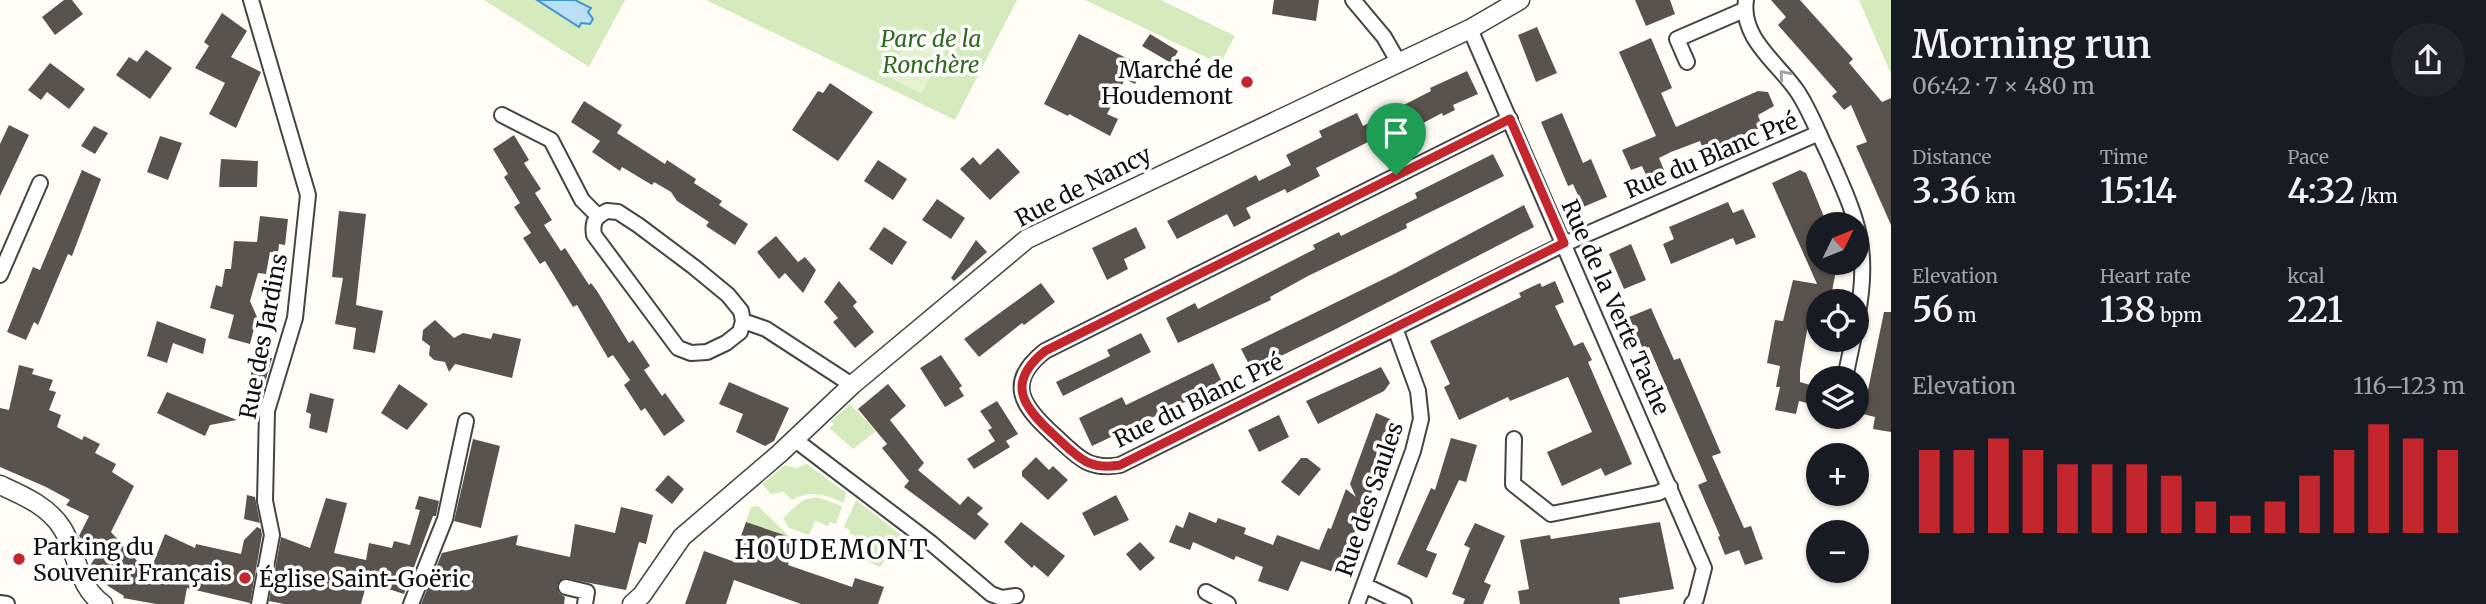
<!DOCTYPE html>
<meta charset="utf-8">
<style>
body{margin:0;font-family:Merriweather,serif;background:#20242c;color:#f1f3f6;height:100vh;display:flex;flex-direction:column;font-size:26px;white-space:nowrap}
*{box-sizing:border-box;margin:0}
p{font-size:23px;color:#9ea1a6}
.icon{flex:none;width:38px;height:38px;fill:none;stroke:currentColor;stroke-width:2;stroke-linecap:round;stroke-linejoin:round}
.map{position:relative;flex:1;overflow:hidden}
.panel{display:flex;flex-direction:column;background:#171b24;width:595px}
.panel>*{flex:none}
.needle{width:46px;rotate:47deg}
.fabs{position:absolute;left:1806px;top:212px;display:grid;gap:14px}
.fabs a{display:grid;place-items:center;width:63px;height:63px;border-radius:50%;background:#171b24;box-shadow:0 2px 5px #0004;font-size:35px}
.pin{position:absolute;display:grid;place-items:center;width:60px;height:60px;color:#fff;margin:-72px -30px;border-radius:50% 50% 50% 0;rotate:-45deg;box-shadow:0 0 7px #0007}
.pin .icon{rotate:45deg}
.round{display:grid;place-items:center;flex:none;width:74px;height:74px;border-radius:37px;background:#20242c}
.headline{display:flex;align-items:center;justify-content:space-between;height:119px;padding:0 21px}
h1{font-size:38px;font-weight:600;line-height:52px}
.metrics{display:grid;grid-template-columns:repeat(3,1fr);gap:10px;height:119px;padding:7px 21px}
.metrics div{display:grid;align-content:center}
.metrics b{font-size:35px;font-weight:600}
.metrics small{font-size:19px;font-weight:400}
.metrics p{font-size:19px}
.chart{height:196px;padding:14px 21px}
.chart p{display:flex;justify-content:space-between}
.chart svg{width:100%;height:126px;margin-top:7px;stroke:#c4262e;stroke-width:6}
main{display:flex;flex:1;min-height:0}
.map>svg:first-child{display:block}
</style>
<main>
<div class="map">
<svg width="1891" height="604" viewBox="0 0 1891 604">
<rect width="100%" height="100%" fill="#fffdf5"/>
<path fill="#d5ebbd" d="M484,0H625L589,67Z
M706,0H1017L955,120Z
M1085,0H1161L1235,36L1220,64Z
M1859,0H1891V74Z
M850,404L876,431L853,449L829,428L834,424L831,421Z
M807,464L846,493L844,503C826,495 811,489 792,500L784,492L771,494L762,484L785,465L796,468Z
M820,498L842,506L836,524L830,522L828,526L815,521L809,535L789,528L783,518C796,507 801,496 820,498Z
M856,500L923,552C904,551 892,549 880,567L857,557L863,539L849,533L850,530L844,527Z
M758,506L790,537L746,522L751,507Z"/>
<path fill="#e6f2cf" d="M915,25L949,44L921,94L887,76Z"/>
<path fill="#b9e0f7" stroke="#3f96cf" stroke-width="2" d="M537,0H575L591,8L588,12L593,19L590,24L581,23L579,27Z"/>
<path fill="#5a524d" d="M64,0H72L83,14L55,35L42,17Z
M1274,0H1319L1316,21L1272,14Z
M1635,0H1670L1675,14L1646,26Z
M1771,0H1800L1853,59L1849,63L1882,102L1891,98V225L1856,146L1867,142L1851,105L1844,110L1832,96L1837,92L1778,25L1786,17Z
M222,13L247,31L231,57L261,72L236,128L209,114L225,83L195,68L209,46L204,42Z
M1537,27L1557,73L1536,82L1518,35Z
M1079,34L1144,67L1135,84L1125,79L1107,114L1118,119L1110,136L1069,114L1068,116L1044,104Z
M1150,34L1178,51L1171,63L1142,46Z
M1651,38L1672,88L1661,93L1676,127L1758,91L1768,92L1774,106L1758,115L1762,127L1704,152L1700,141L1671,152L1659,158L1664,170L1647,177L1642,166L1631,170L1622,150L1656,136L1619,52Z
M146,50L172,68L150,99L116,75L129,57L137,62Z
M50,63L85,89L69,109L47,92L41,100L28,90Z
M1467,71L1478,94L1453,105L1455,110L1443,116L1442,113L1393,139L1390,131L1316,168L1320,176L1287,193L1285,189L1246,208L1251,218L1234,227L1227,214L1177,239L1167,221L1256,175L1259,181L1291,165L1286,155L1322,137L1319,131L1357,113L1363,126L1431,91L1430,88Z
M830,83L873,112L838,161L792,130L818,91L823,93Z
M584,101L622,125L617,133L665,164L667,160L696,179L694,183L722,201L719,205L748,224L735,245L706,226L709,222L677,201L671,192L654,182L652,185L622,167L620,171L592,152L600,141L571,122Z
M1562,113L1583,163L1591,159L1607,197L1583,207L1573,184L1568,186L1541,122Z
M9,125L29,135L0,196V144Z
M94,126L108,133L95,154L81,146Z
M514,135L529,160L524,163L541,189L535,193L552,220L544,225L561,251L565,248L589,285L591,283L597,291L629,343L633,340L650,366L644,370L662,396L665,393L685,421L664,436L645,408L641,411L624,385L630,380L613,355L608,358L577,305L573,307L545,261L540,264L523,238L531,233L514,207L520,203L504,177L508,174L493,149Z
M160,136L182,143L168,180L147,172Z
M998,148L1020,172L990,200L960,169L973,157L980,165Z
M1493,154L1504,176L1406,224L1407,228L1308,276L1270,297L1271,300L1178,343L1166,318L1195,303L1198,309L1315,249L1313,245L1339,232L1341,236L1417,198L1415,193Z
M221,159L258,161L257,187H219Z
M878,160L907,179L893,200L864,181Z
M82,170L101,179L72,256L68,254L38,325L34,322L26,340L7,332L33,267L40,270Z
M1800,170L1806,173L1827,224H1818V262H1832L1836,271L1830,301H1818V315L1810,314L1800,370V382L1810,385L1807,403L1799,401L1796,414L1775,410L1780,387H1776L1780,366L1767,363L1775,320L1783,321L1793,280L1817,284L1772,183Z
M937,199L965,218L951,239L922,220Z
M1728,202L1733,213L1743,209L1756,237L1736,245L1733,238L1671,264L1663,244L1674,239L1669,227Z
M1524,205L1534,227L1334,330L1252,370L1241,349L1394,274Z
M339,211L366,214L356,305L383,311L375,353L353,349L356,328L335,324L343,278L332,277Z
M260,216L288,219L285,245L279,244L278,253L270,252L266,274L258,273L250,301L257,317L250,344L228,338L234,315L210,308L216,285L222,287L225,269H231L234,241L257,242Z
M884,227L907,242L892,265L869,249Z
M1136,227L1146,248L1124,259L1128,269L1107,280L1092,248Z
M776,236L798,262L805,257L816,270L803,293L785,273L779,279L757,252Z
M976,240L987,252L954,281L951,278Z
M1631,244L1646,280L1624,289L1609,254Z
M839,281L857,302L853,306L874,332L855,348L833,322L838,318L824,302Z
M1555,281L1564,302L1555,306L1574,346L1583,342L1592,360L1588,362L1632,464L1605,476L1601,468L1562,486L1547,452L1592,432L1568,377L1510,401L1508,397L1459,420L1444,387L1450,384L1430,341L1521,297L1519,293L1540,283L1542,287Z
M1041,283L1055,302L1024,325L1022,323L979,357L964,339Z
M1651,308L1674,360L1680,358L1721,453L1712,456L1744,528L1751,526L1763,559L1745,565L1739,550L1725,555L1718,537L1720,536L1698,485L1707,481L1649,347L1643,349L1629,317Z
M1884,312H1891V432L1873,429L1875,417L1863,414Z
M435,320L454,338L463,333L491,339L493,333L521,339L512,378L455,364L449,372L445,362L434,360L429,355L430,346L422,340L423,330Z
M157,321L206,339L203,354L173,343L167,363L147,356Z
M1141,333L1151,352L1063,396L1056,382L1110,356L1107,350Z
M255,354L272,358L261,397L247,394Z
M941,355L962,386L959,388L964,396L945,407L920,368Z
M1213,363L1223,384L1092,446L1079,418L1122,397L1126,405Z
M19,365L34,369L32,374L53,380L49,390L56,392L49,410L61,415L57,427L82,440L84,436L100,444L95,453L116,464L112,472L134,486L111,532L149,574L165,534L195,548L196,544L241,554L244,540L257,527L261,529L262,535L250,603L187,588L184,604H156L123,598L124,596L108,586L91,564L97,555L79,536L89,516L66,505L70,500L46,487L0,467V408L9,410Z
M1381,367L1390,383L1384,391L1318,424L1306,401Z
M729,382L789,408L774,441L765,446L736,432L743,414L719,404Z
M399,384L428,404L407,430L381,413Z
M888,384L906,406L890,420L924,463L918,470L960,505L968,496L983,508L977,514L989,524L975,540L904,487L909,481L882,448L887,444L858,409Z
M167,392L237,420L210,425L205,436L157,413Z
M310,393L334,399L327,433L309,428L311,414L306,412Z
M997,401L1018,434L1006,441L1010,447L974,469L967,459L995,441L988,430L992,428L980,411Z
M1376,413L1397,422L1394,431L1397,432L1353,536L1359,538L1345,576L1301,561L1288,591L1258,581L1263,567L1236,556L1234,560L1193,542L1190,550L1169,542L1176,525L1183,528L1189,512L1216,523L1218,518L1246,528L1244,534L1273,545L1277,535L1319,550L1328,528L1331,529L1346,489L1356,497L1350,484Z
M1279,415L1289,437L1259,452L1248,430Z
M1451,438L1477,445L1466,482L1459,480L1426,550L1437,554L1427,578L1397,564L1431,488L1435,490Z
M473,439L500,446L481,528L454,521Z
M1036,457L1049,470L1053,466L1068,480L1048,500L1022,476V471Z
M1301,458H1307L1321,469L1299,496L1281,482Z
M668,475L684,489L672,504L655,490Z
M247,495L255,497L260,523L244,519Z
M1116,495L1129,520L1094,536L1082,513Z
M419,496L439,501L436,516H433L404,594L367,582L361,604H284L269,601L281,537L310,548L326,498L347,503L334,553L366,560L369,543L392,548L394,541L410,545L420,510L415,509Z
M621,507L653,515L646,544L639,542L626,590L564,578L557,585L559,593L565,597L564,604H421L442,553L518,535L516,545L570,557L575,524L615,533Z
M746,522L796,539L788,565L852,587L855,578L884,587L878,604H801L734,580L726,604H685L704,551L732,561Z
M1021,522L1065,556L1048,577L1034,565L1032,568L1004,542Z
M1660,522L1674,589L1619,598L1620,604H1520L1518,591L1529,589L1520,540L1550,535L1551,539Z
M1475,523L1505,536L1484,582L1491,585L1483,604H1463L1465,599L1452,594L1470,548L1464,545Z
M1140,542L1155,558L1140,571L1126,554Z"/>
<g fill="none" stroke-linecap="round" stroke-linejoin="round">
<defs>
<path id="minor" d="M251,0L308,195L295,318L267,411L265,501L272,535L259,604
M1353,0L1384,37L1399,63
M1746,0C1740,38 1778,63 1797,91C1810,110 1818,133 1828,153C1857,219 1871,246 1857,319
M1470,29L1704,568L1696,599L1692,604
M1687,62L1677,39L1744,10
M502,115L551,140L582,200L598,216
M1510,119L1045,351C1004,383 1023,407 1054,435C1076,455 1087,471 1120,465L1564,244L1819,133
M607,211L618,212L638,225L694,267L728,295L741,311L743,321L740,332L726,343L707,352L691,353L678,348L594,235C592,222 595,217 607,211Z
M0,275L40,183
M743,321L766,329L852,385
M1845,378L1853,340
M794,439L931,543L991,594L1002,598L1016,596
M1514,439L1513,484L1551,514L1658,493L1670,487
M1364,585L1404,604
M566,587L587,592L585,604
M1206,592L1228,604
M0,603L7,604
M411,604L445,519L466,421
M1357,604L1413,451L1421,419L1418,391L1395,328"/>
<path id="tertiary" d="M0,485C24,496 48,506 62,528C78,553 77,587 103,604
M632,604L642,595L682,537L779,454L852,385L1027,239L1470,29L1520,0"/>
</defs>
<use href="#minor" stroke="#444" stroke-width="18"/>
<use href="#tertiary" stroke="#444" stroke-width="21"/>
<use href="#minor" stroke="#fff" stroke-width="14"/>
<use href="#tertiary" stroke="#fff" stroke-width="18"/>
</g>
<defs><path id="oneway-chevron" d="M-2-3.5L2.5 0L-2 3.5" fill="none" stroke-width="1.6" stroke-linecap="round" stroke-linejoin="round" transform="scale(1.75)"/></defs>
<use stroke="#a0a0a0" href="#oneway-chevron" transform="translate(1784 75) rotate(-131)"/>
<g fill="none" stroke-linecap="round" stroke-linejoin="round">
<defs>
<path id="route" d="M1510,119L1564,243L1120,465C1087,471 1076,455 1054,435C1023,407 1005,383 1045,351Z"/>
</defs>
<use href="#route" stroke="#fff" stroke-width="14"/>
<use href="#route" stroke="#c4262e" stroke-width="9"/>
</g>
<g fill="#c4262e" stroke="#fff" stroke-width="2.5">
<circle cx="1247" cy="82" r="7"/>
<circle cx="19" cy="559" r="7"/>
<circle cx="245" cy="578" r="7"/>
</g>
<g text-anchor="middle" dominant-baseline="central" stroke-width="7" stroke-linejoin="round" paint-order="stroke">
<g font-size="23" font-style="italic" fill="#2f6b1f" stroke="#fff">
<text x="931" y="38">Parc de la<tspan x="931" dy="26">Ronchère</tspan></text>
</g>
<g font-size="23" fill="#111" stroke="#fff" text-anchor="start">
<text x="1233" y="69" text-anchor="end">Marché de<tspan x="1233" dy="26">Houdemont</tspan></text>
<text x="33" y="546">Parking du<tspan x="33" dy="26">Souvenir Français</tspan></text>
<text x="259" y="578">Église Saint-Goëric</text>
</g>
<g font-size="23" fill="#111" stroke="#fff">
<text transform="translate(1711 155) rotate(-23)">Rue du Blanc Pré</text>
<text transform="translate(1083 186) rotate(-27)">Rue de Nancy</text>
<text transform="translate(1616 307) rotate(66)">Rue de la Verte Tache</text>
<text transform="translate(263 336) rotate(-79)">Rue des Jardins</text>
<text transform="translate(1198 400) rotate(-26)">Rue du Blanc Pré</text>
<text transform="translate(1369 499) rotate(-71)">Rue des Saules</text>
</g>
<g font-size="26" letter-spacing="2" fill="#111" stroke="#fff">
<text x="832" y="549">HOUDEMONT</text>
</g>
</g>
</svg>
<div class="fabs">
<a><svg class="needle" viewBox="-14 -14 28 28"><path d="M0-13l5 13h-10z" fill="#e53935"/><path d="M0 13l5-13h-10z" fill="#9ea1a6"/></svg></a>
<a><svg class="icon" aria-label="locate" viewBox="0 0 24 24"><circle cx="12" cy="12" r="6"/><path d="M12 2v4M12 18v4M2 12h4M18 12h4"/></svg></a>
<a><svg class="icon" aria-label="layers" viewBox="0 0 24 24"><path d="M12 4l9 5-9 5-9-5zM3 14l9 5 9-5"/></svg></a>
<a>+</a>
<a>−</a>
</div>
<div class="pin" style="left:1396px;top:175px;background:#1e9e55"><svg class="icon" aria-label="arrive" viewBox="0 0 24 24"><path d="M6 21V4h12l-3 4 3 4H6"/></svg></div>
</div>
<section class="panel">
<div class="headline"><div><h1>Morning run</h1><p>06:42 · 7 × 480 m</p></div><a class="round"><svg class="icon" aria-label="share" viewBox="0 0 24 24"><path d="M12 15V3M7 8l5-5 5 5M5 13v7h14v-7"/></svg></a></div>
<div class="metrics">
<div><p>Distance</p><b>3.36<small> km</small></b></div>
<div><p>Time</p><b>15:14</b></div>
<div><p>Pace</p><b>4:32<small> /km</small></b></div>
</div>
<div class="metrics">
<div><p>Elevation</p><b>56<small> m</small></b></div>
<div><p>Heart rate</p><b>138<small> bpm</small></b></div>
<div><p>kcal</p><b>221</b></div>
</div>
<div class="chart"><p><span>Elevation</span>116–123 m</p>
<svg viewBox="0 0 160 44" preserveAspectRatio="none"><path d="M5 44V15M15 44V15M25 44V11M35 44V15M45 44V20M55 44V20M65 44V20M75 44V24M85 44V33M95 44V38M105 44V33M115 44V24M125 44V15M135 44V6M145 44V11M155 44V15"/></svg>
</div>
</section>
</main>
